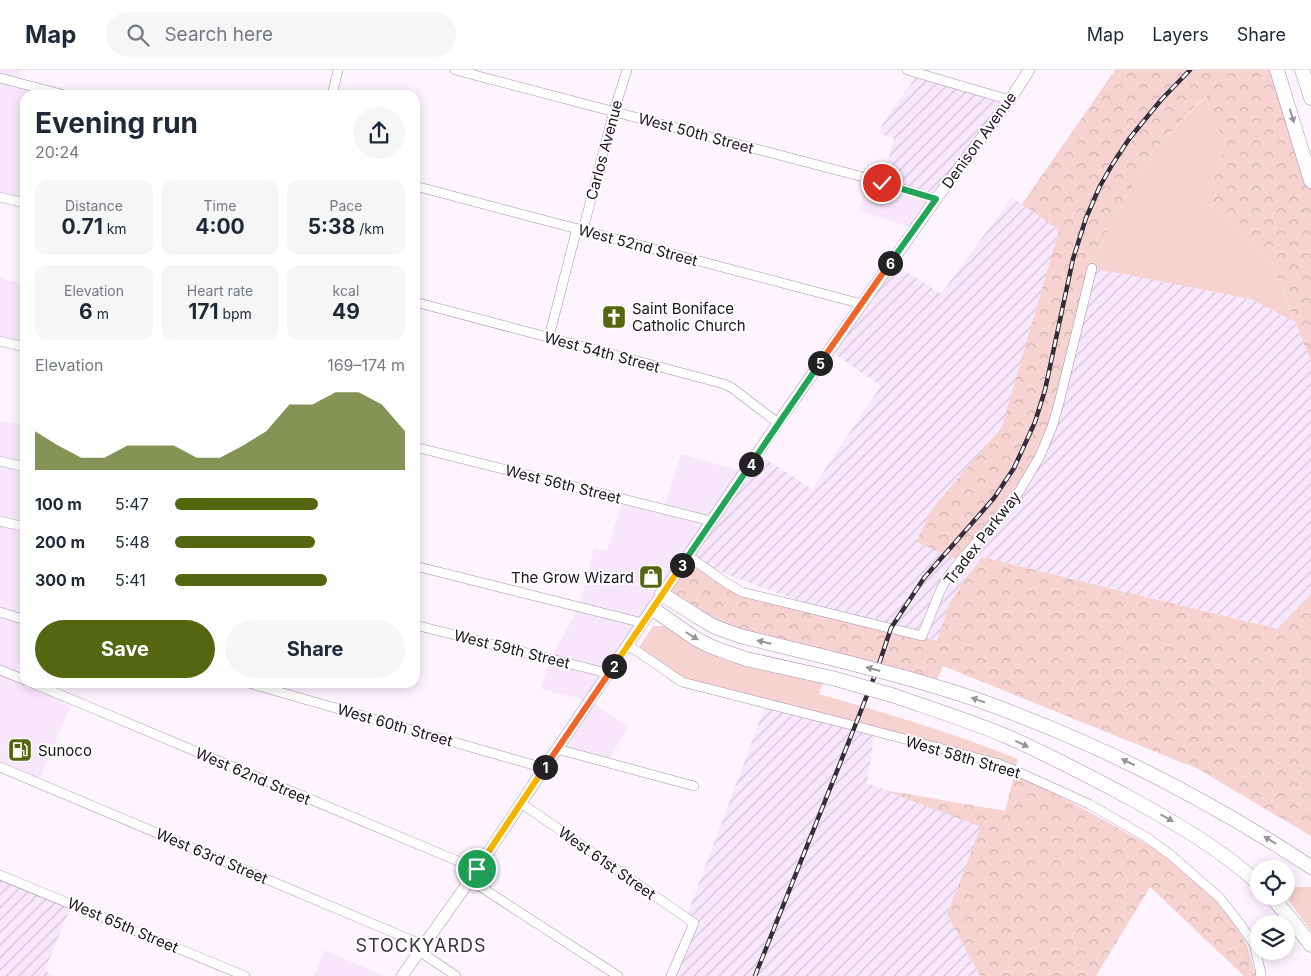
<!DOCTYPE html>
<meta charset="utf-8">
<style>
body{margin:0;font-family:Inter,sans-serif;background:#f6f6f7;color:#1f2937;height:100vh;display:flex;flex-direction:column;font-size:19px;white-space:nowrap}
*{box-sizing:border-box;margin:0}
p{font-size:16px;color:#747a83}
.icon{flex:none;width:28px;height:28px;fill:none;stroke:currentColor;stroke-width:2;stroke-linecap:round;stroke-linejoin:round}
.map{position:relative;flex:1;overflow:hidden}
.side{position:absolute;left:20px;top:20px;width:400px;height:598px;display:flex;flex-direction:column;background:#fff;border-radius:15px;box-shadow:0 2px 12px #0003}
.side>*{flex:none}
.controls{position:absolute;left:1250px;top:790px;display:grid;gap:10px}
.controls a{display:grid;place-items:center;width:45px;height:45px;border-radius:50%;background:#fff;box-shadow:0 2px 12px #0003;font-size:25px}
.pin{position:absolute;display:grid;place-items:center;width:42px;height:42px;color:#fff;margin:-21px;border:2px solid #fff;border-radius:50%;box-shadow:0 1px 5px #0007}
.km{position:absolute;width:25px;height:25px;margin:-12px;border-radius:50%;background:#222;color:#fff;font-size:14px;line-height:25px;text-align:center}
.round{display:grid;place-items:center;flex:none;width:52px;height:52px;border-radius:26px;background:#f6f6f7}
.summary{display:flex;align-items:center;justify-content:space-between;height:85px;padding:0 15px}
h1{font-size:28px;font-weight:700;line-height:38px}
.figures{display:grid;grid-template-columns:repeat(3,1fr);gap:8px;height:85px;padding:5px 15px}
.figures div{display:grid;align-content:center;border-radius:12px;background:#f6f6f7;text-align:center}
.figures b{font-size:21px;font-weight:700}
.figures small{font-size:14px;font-weight:400}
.figures p{font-size:14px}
.chart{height:140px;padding:10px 15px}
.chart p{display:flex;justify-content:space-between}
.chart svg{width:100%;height:90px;margin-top:5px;fill:#54660f;opacity:.7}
.action{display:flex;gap:10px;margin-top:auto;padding:10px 15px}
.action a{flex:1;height:58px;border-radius:30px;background:#54660f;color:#fff;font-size:20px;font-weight:700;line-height:58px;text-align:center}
.action a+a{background:#f6f6f7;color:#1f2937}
ul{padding:0 15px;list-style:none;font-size:16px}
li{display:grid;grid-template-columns:80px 60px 1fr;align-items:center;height:38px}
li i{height:12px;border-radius:6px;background:#54660f}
header{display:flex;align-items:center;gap:30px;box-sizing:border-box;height:70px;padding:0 25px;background:#fff;border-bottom:1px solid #e0e1e3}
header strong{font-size:24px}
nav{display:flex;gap:28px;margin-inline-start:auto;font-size:18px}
.search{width:350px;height:45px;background:#f6f6f7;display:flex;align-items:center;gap:12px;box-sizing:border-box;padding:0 18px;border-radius:28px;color:#747a83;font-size:19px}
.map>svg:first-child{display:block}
</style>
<header>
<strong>Map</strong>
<div class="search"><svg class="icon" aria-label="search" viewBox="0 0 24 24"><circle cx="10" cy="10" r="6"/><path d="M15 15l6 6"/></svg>Search here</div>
<nav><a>Map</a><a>Layers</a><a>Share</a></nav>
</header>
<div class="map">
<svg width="1311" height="906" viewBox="0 0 1311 906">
<defs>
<pattern id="industrial-furrows" width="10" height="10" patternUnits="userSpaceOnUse" patternTransform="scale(1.25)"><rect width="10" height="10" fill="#f8e7fc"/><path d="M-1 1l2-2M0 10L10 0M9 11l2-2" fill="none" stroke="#d4c5d8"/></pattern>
<pattern id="forest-crowns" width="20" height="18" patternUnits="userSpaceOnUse" patternTransform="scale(1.25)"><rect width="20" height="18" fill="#f6d3d0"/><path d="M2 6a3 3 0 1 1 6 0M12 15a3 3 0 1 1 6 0" fill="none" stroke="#d2b4b2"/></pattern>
</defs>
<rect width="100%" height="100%" fill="#fdf4ff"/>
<path fill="#f8e7fc" d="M0,0H21L18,13L38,18L36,25H25V107L19,132L0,127Z
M869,109L936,129L915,159L859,141Z
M0,208L25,215V277L0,271Z
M0,350L25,356V575L14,606L73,630L38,713L0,697Z
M681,384L745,402L590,631L628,657L607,693L557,679L590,631L541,619L550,589L579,537L594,478L607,481L623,429L663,439Z
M324,880L385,906H314Z"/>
<path fill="url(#industrial-furrows)" d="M918,4L1010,30L936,129L882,113L894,68L880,64L882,54Z
M1012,127L1059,160L1092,198L1250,229L1295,252L1311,292V524L1279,559L983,487L950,532L937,571L839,545L728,505L688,486L758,384L812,419L881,316L829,280L892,192L941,224Z
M766,634L875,661L867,713L982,757L947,844L980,906H671L694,853L686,848Z
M0,805L72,834L45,901L54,906H0Z"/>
<path fill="#f6d3d0" d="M1207,25L1225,74L1207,133L1271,190L1295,252L1250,229L1092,198L1111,153L1155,79Z
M653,556H665L695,576L709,583L725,590L756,598L823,612L819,624C886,643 953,663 1018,689L1016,696L680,609L638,579Z
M1290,817H1311V861L1286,827Z"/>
<path fill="url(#forest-crowns)" d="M1115,0H1274L1311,111V292L1271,190L1207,133L1225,74L1206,25L1155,79L1111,153L1092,198L1052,357L1016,427L960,491L916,472L932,439L1002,357L1059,160L1022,134Z
M688,486L742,522L937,571L950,532L982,487L1278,559L1311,524V766L1198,699L943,596L934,616L757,571L662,524Z
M1014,706L1039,716L1080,737L1154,778L1178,796L1211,825L1224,840L1238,859L1247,876L1255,902L1259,906H1244L1150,817L1096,906H980L947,844L981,757L884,720L1005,741Z"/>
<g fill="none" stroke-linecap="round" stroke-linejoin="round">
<defs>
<path id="minor" d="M455,0L867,108L936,129
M907,0L1010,30
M0,8L65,25
M332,25L338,0
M415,116L862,234
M0,127L25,133
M583,160L614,41L627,0
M415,232L724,314L732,318L778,353
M549,267L577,158
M0,271L25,277
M415,377L711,451
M0,391L25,397
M0,451L25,457
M688,486L725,512L742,522L922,566L941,519L949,505L960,491L1016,427L1040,386L1052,357L1059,333L1092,198
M415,496L643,553
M0,542L25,550
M415,555L599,601L608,605
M628,575L682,612L855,656L996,693L1014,700L1089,734L1146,767L1172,786L1220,828L1240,854L1254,874L1261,903L1260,906
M0,600L25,610
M30,612L477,799
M245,612L544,698
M557,679L694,716
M0,697L423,875
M521,733L694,853L671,906
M0,805L245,906
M470,810L618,906
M419,881L456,906"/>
<path id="major" d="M402,906L470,810L557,679L778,353L936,129L1010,30L1029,0"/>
<path id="highway" d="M1277,0L1311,111
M1302,0L1311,28
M662,524L698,547L715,557L740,566L842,591
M653,539L696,569L712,577L746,589L836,609
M903,607C935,616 966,625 997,637C1108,678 1212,732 1311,797
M895,626C932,639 970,651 1006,666C1049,685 1091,707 1132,729C1177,754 1221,779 1259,814
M1271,826L1294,853L1311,875"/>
</defs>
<use href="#minor" stroke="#a892ad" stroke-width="10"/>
<use href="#major" stroke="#a892ad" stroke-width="12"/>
<use href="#highway" stroke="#a892ad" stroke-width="15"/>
<use href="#minor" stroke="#fff" stroke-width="9"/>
<use href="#major" stroke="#fff" stroke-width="11"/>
<use href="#highway" stroke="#fff" stroke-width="14"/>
<defs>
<path id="rail" d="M755,906L855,656L878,597L891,558L924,508L994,428L1014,398L1035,352L1045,320L1073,189L1086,148L1100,116L1112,95L1129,69L1161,30L1190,0"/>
</defs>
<use href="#rail" stroke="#352d37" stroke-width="4.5"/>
<use href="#rail" stroke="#fff" stroke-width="2.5" stroke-dasharray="8" stroke-linecap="butt"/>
<defs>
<path id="highway-bridge" d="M842,591L903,607
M836,609L895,626"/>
</defs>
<use href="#highway-bridge" stroke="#a892ad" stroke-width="15" stroke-linecap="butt"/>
<use href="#highway-bridge" stroke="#fff" stroke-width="14"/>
</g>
<defs><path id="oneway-solid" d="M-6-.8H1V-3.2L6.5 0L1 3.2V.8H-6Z" transform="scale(1.25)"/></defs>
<g fill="#989599">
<use href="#oneway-solid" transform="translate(1292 46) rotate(73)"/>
<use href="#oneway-solid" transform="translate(692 566) rotate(32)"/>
<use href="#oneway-solid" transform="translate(764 572) rotate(-167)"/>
<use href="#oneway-solid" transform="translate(873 599) rotate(-165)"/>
<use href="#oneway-solid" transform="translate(978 630) rotate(-161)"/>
<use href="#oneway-solid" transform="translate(1022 674) rotate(25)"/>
<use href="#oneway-solid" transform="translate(1128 692) rotate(-155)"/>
<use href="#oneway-solid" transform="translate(1167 748) rotate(29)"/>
<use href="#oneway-solid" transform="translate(1270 770) rotate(-148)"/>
</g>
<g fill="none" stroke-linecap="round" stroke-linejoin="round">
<defs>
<path id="split-1" d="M477,799L545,697"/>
<path id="split-2" d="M545,697L614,596"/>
<path id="split-3" d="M614,596L682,495"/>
<path id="split-4" d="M682,495L751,394"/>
<path id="split-5" d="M751,394L820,293"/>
<path id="split-6" d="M820,293L890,193"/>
<path id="split-7" d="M882,113L936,129L890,193"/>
</defs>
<use href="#split-1" stroke="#fff" stroke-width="10"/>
<use href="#split-2" stroke="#fff" stroke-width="10"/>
<use href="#split-3" stroke="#fff" stroke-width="10"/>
<use href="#split-4" stroke="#fff" stroke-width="10"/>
<use href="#split-5" stroke="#fff" stroke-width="10"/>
<use href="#split-6" stroke="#fff" stroke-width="10"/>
<use href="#split-7" stroke="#fff" stroke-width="10"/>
<use href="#split-1" stroke="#f5b400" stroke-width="6"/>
<use href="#split-2" stroke="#f0652b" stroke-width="6"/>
<use href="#split-3" stroke="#f5b400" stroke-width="6"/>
<use href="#split-4" stroke="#22a559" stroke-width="6"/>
<use href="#split-5" stroke="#22a559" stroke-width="6"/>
<use href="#split-6" stroke="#f0652b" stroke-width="6"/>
<use href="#split-7" stroke="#22a559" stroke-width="6"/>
</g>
<defs>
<symbol id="church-square" viewBox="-11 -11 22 22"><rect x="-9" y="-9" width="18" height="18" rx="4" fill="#54660f" stroke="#fff"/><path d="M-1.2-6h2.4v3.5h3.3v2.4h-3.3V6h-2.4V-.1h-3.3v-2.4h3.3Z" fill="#fff"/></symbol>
<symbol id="shop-square" viewBox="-11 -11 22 22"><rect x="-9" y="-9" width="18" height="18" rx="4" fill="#54660f" stroke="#fff"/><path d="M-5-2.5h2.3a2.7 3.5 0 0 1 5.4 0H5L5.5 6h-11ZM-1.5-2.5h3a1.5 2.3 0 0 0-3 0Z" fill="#fff"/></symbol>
<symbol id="fuel-square" viewBox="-11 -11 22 22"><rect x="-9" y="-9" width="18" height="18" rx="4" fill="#54660f" stroke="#fff"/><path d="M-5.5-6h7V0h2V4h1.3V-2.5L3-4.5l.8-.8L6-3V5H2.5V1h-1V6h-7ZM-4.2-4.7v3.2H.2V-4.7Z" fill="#fff"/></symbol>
</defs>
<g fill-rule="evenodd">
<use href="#church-square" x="600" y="233" width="28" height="28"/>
<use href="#shop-square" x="637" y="493" width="28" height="28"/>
<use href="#fuel-square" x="6" y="666" width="28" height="28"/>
</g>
<g text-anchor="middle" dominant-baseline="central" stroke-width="4" stroke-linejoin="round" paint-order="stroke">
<g font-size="15" fill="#1b131d" stroke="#fff">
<text transform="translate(696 63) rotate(15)">West 50th Street</text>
<text transform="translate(979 70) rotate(-54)">Denison Avenue</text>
<text transform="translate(604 80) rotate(-75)">Carlos Avenue</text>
<text transform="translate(638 175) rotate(15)">West 52nd Street</text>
<text transform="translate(602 282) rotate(15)">West 54th Street</text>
<text transform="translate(563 414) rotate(14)">West 56th Street</text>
<text transform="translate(982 468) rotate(-52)">Tradex Parkway</text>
<text transform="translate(512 579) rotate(14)">West 59th Street</text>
<text transform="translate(395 655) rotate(16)">West 60th Street</text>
<text transform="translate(963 687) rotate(16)">West 58th Street</text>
<text transform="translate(253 706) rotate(23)">West 62nd Street</text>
<text transform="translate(212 786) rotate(23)">West 63rd Street</text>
<text transform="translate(607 793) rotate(35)">West 61st Street</text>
<text transform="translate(123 855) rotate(23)">West 65th Street</text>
</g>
<g font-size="15" fill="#1b131d" stroke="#fff" text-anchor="start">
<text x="632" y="238">Saint Boniface<tspan x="632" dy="17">Catholic Church</tspan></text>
<text x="634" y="507" text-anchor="end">The Grow Wizard</text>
<text x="38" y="680">Sunoco</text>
</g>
<g font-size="18" letter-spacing="1" fill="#412f45" stroke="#fff">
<text x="421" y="875">STOCKYARDS</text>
</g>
</g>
</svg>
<div class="controls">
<a><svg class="icon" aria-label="locate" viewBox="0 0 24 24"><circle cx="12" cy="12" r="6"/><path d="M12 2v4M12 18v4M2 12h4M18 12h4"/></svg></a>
<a><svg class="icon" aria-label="layers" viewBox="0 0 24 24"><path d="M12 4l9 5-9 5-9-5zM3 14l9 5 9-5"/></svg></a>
</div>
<div class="pin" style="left:477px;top:799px;background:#1e9e55"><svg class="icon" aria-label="arrive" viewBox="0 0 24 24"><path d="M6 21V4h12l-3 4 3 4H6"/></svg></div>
<div class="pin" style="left:882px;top:113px;background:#d93025"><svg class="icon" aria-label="check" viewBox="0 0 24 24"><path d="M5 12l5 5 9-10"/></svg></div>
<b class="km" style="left:545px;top:697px">1</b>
<b class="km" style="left:614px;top:596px">2</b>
<b class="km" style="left:682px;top:495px">3</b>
<b class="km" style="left:751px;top:394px">4</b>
<b class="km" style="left:820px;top:293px">5</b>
<b class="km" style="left:890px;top:193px">6</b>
<section class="side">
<div class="summary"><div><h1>Evening run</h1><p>20:24</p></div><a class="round"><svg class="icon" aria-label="share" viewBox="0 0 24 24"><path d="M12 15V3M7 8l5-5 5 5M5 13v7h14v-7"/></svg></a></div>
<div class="figures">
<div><p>Distance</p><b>0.71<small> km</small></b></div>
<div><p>Time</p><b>4:00</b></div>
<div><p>Pace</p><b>5:38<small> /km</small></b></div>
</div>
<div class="figures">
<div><p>Elevation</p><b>6<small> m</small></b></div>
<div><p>Heart rate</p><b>171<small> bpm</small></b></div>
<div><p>kcal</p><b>49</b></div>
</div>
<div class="chart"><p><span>Elevation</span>169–174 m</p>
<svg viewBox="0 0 160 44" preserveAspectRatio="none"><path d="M0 44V25L10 32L20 38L30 38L40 32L50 32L60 32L70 38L80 38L90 32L100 25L110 12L120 12L130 6L140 6L150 12L160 25V44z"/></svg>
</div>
<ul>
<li><b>100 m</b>5:47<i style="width:62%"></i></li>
<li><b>200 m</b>5:48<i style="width:61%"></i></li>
<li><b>300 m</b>5:41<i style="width:66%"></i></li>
</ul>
<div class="action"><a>Save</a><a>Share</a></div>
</section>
</div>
